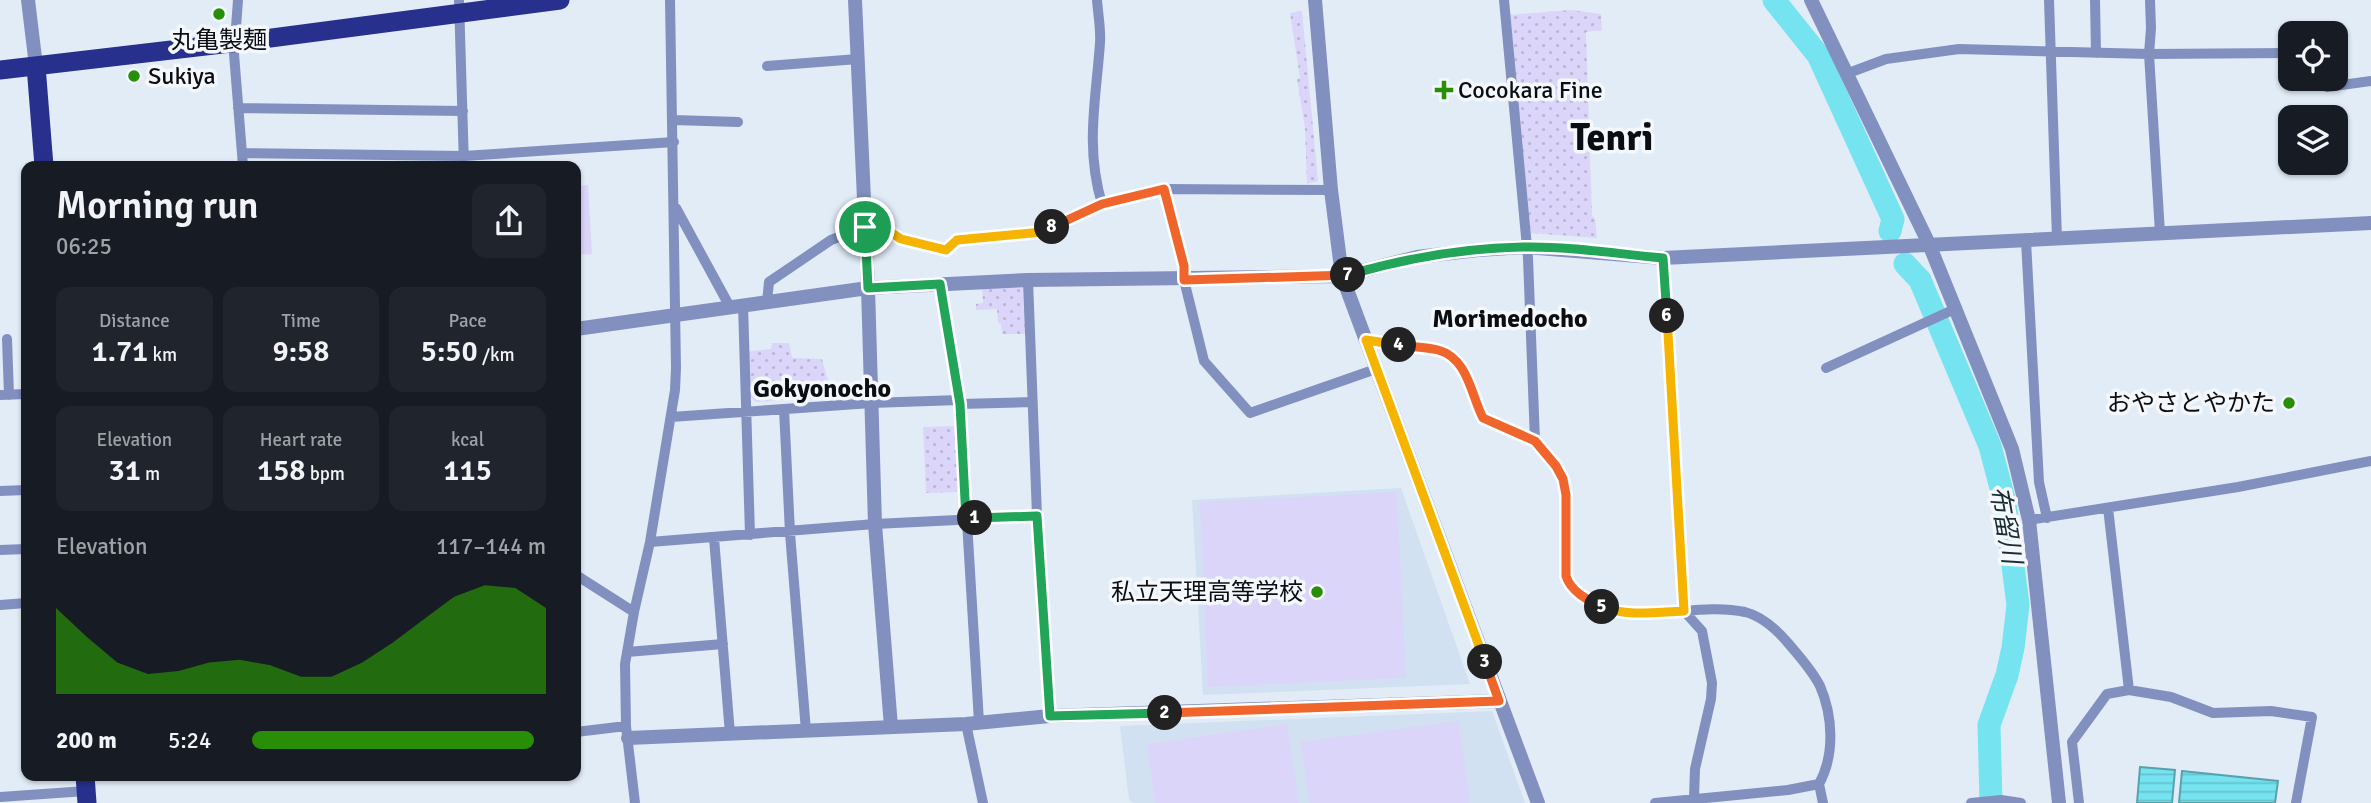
<!DOCTYPE html>
<meta charset="utf-8">
<style>
body{margin:0;font-family:Signika,"Noto Sans JP",sans-serif;background:#20242c;color:#f1f3f6;height:100vh;display:flex;flex-direction:column;font-size:26px;white-space:nowrap}
*{box-sizing:border-box;margin:0}
p{font-size:23px;color:#9ea1a6}
.icon{flex:none;width:38px;height:38px;fill:none;stroke:currentColor;stroke-width:2;stroke-linecap:round;stroke-linejoin:round}
.map{position:relative;flex:1;overflow:hidden}
.sheet{position:absolute;left:21px;top:161px;width:560px;height:620px;display:flex;flex-direction:column;background:#171b24;border-radius:14px;box-shadow:0 2px 5px #0004}
.sheet>*{flex:none}
.tools{position:absolute;left:2278px;top:21px;display:grid;gap:14px}
.tools a{display:grid;place-items:center;width:70px;height:70px;border-radius:14px;background:#171b24;box-shadow:0 2px 5px #0004;font-size:35px}
.pin{position:absolute;display:grid;place-items:center;width:60px;height:60px;color:#fff;margin:-30px;border:4px solid #fff;border-radius:50%;box-shadow:0 2px 7px #0007}
.km{position:absolute;width:35px;height:35px;margin:-18px;border-radius:50%;background:#222;color:#fff;font-size:19px;line-height:35px;text-align:center}
.round{display:grid;place-items:center;flex:none;width:74px;height:74px;border-radius:14px;background:#20242c}
.summary{display:flex;align-items:center;justify-content:space-between;height:119px;padding:0 35px}
h1{font-size:38px;font-weight:600;line-height:52px}
.metrics{display:grid;grid-template-columns:repeat(3,1fr);gap:10px;height:119px;padding:7px 35px}
.metrics div{display:grid;align-content:center;border-radius:14px;background:#20242c;text-align:center}
.metrics b{font-size:30px;font-weight:600}
.metrics small{font-size:19px;font-weight:400}
.metrics p{font-size:19px}
.chart{height:196px;padding:14px 35px}
.chart p{display:flex;justify-content:space-between}
.chart svg{width:100%;height:126px;margin-top:7px;fill:#288d07;opacity:.7}
ul{padding:0 35px;list-style:none;font-size:23px}
li{display:grid;grid-template-columns:112px 84px 1fr;align-items:center;height:52px}
li i{height:18px;border-radius:9px;background:#288d07}
.map>svg:first-child{display:block}
</style>
<div class="map">
<svg width="2371" height="803" viewBox="0 0 2371 803">
<defs>
<pattern id="green-dots" width="8" height="8" patternUnits="userSpaceOnUse" patternTransform="scale(1.75)"><rect width="8" height="8" fill="#dbd5f9"/><path d="M2 2h.1M6 6h.1" fill="none" stroke="#bbb6d4" stroke-width="1.8" stroke-linecap="round"/></pattern>
<pattern id="water-rules" width="6" height="5" patternUnits="userSpaceOnUse" patternTransform="scale(1.75)"><rect width="6" height="5" fill="#76e3f0"/><path d="M0 2.5h6" fill="none" stroke="#65c2cd"/></pattern>
</defs>
<rect width="100%" height="100%" fill="#e1ecf7"/>
<path fill="#d1e1f2" d="M1401,488L1470,684L1203,695L1192,500Z
M1492,711L1525,803H1134L1129,800L1120,726Z"/>
<path fill="url(#green-dots)" d="M1571,10L1601,14L1602,30L1586,32L1592,216L1595,218L1597,238L1531,233L1508,15Z
M1302,11L1318,181L1307,184L1305,128L1297,79L1300,78L1290,13Z
M1026,283L1028,334H1002L1001,324L998,323L997,309L976,310V304L983,303L982,285Z
M772,343H789L792,358L822,359L832,396L756,402L748,395L745,352L771,349Z
M956,426L960,492L926,493L923,427Z"/>
<path fill="#dbd5f9" d="M588,185L592,254L576,255V186Z
M1397,492L1406,678L1208,687L1200,502Z
M1459,721L1470,803H1309L1301,742Z
M1287,724L1299,803H1155L1147,744Z"/>
<path fill="url(#water-rules)" stroke="#56a3ad" stroke-width="2" d="M2140,767L2175,770L2172,803H2137Z
M2182,771L2278,781L2275,803H2179Z"/>
<g fill="none" stroke-linecap="round" stroke-linejoin="round">
<path stroke="#76e3f0" stroke-width="23" d="M1774,0L1818,55L1893,219L1890,231
M1905,264L1920,280L1990,446L2005,503L2018,605L2013,648L2007,675L1989,725L1991,803"/>
<path stroke="#8290c0" stroke-width="10" d="M238,0L234,54L243,166
M459,0L464,166
M1097,0C1098,14 1101,29 1100,43C1096,100 1085,147 1102,204
M1504,0L1528,258L1535,441
M2049,0L2057,239
M2095,0L2096,53
M2150,0L2151,28L2149,54L2160,233
M767,66L858,59
M1846,74L1886,59L1959,49L2149,54L2291,53
M2327,87L2371,81
M238,108L463,111
M674,120L738,122
M242,153L464,156L674,142
M1164,189L1184,266V280L1204,361L1250,413L1376,369
M676,208L730,307
M2026,241L2039,482L2047,518
M1663,258L1684,611L1702,631L1712,683L1711,699L1695,769L1694,798
M1028,280L1037,516L1050,716
M940,284L960,404L979,722
M767,302L769,282L831,240L865,227L881,226L901,239L946,250L956,240L1042,232L1102,204L1164,189L1331,190
M743,305L750,535
M7,339L9,395
M1366,340C1391,345 1444,343 1459,364C1470,380 1474,401 1483,418L1535,441L1556,466L1563,479L1566,495V576C1568,584 1572,587 1578,592C1625,633 1690,600 1745,612C1761,616 1777,630 1788,643C1799,656 1812,670 1820,686C1833,716 1835,755 1819,784L1788,790L1655,803
M1826,368L1957,308
M0,395L26,394
M960,404L1032,402
M784,409L790,533L806,731
M671,417L871,403L959,400
M0,491L26,490
M2108,508L2129,690
M2029,520L2238,487L2371,461
M714,538L730,734
M650,542L875,524L1037,516
M0,550L26,549
M576,575L634,612
M0,605L26,603
M627,652L723,644
M966,724L983,803
M576,732L626,726
M1819,784L1823,803
M0,797L86,791
M635,803L626,726L625,664L634,612L650,542L675,390L676,368L670,0
M1971,803L2001,800L2021,803
M2079,803L2072,742L2107,694L2129,690L2171,697L2213,713L2271,711L2312,717L2296,803"/>
<path stroke="#8290c0" stroke-width="14" d="M28,0L36,66
M855,0L868,288L875,524L891,727
M1315,0L1331,190L1342,276L1538,803
M1811,0L1929,244L2012,449L2029,520L2059,803
M576,329L868,288L1028,280L1342,276L1417,257L1478,250L1525,247L1663,258L2371,223
M628,738L966,724L1050,716L1499,701"/>
<path stroke="#27308c" stroke-width="19" d="M36,66L44,166
M0,70L248,41L560,0
M85,775L87,803"/>
</g>
<g fill="none" stroke-linecap="round" stroke-linejoin="round">
<defs>
<path id="split-1" d="M865,227L868,288L940,284L960,404L966,519L975,518"/>
<path id="split-2" d="M975,518L1037,516L1050,716L1165,713"/>
<path id="split-3" d="M1165,713L1499,701L1485,662"/>
<path id="split-4" d="M1399,345L1366,340L1485,662"/>
<path id="split-5" d="M1399,345C1412,347 1426,347 1438,350C1468,358 1471,395 1483,418L1535,441L1556,466L1563,479L1566,495V576C1571,592 1588,600 1602,607"/>
<path id="split-6" d="M1602,607C1629,617 1656,612 1684,611L1667,316"/>
<path id="split-7" d="M1348,275C1406,258 1463,248 1523,247C1570,246 1617,254 1663,258L1667,316"/>
<path id="split-8" d="M1052,227L1102,204L1164,189L1184,266V280L1348,275"/>
<path id="split-9" d="M865,227L881,226L901,239L946,250L957,240L1042,232L1052,227"/>
</defs>
<use href="#split-1" stroke="#fff" stroke-width="14"/>
<use href="#split-2" stroke="#fff" stroke-width="14"/>
<use href="#split-3" stroke="#fff" stroke-width="14"/>
<use href="#split-4" stroke="#fff" stroke-width="14"/>
<use href="#split-5" stroke="#fff" stroke-width="14"/>
<use href="#split-6" stroke="#fff" stroke-width="14"/>
<use href="#split-7" stroke="#fff" stroke-width="14"/>
<use href="#split-8" stroke="#fff" stroke-width="14"/>
<use href="#split-9" stroke="#fff" stroke-width="14"/>
<use href="#split-1" stroke="#22a559" stroke-width="9"/>
<use href="#split-2" stroke="#22a559" stroke-width="9"/>
<use href="#split-3" stroke="#f0652b" stroke-width="9"/>
<use href="#split-4" stroke="#f5b400" stroke-width="9"/>
<use href="#split-5" stroke="#f0652b" stroke-width="9"/>
<use href="#split-6" stroke="#f5b400" stroke-width="9"/>
<use href="#split-7" stroke="#22a559" stroke-width="9"/>
<use href="#split-8" stroke="#f0652b" stroke-width="9"/>
<use href="#split-9" stroke="#f5b400" stroke-width="9"/>
</g>
<g fill="#288d07" stroke="#f4f8fd" stroke-width="2.5">
<circle cx="219" cy="14" r="7"/>
<circle cx="134" cy="76" r="7"/>
<path d="M1440.5 79.5h7v7h7v7h-7v7h-7v-7h-7v-7h7z"/>
<circle cx="2289" cy="403" r="7"/>
<circle cx="1317" cy="592" r="7"/>
</g>
<g text-anchor="middle" dominant-baseline="central" stroke-width="7" stroke-linejoin="round" paint-order="stroke">
<g font-size="24" fill="#0a0d11" stroke="#f4f8fd" text-anchor="start">
<text x="219" y="40" text-anchor="middle">丸亀製麺</text>
<text x="148" y="76">Sukiya</text>
<text x="1458" y="90">Cocokara Fine</text>
<text x="2275" y="403" text-anchor="end">おやさとやかた</text>
<text x="1303" y="592" text-anchor="end">私立天理高等学校</text>
</g>
<g font-size="26" font-weight="bold" fill="#0a0d11" stroke="#f4f8fd">
<text x="1510" y="319">Morimedocho</text>
<text x="822" y="389">Gokyonocho</text>
</g>
<g font-size="26" font-style="italic" fill="#192d30" stroke="#f4f8fd">
<text transform="translate(2005 525) rotate(80)">布留川</text>
</g>
<g font-size="38" font-weight="bold" fill="#0a0d11" stroke="#f4f8fd">
<text x="1612" y="137">Tenri</text>
</g>
</g>
</svg>
<div class="tools">
<a><svg class="icon" aria-label="locate" viewBox="0 0 24 24"><circle cx="12" cy="12" r="6"/><path d="M12 2v4M12 18v4M2 12h4M18 12h4"/></svg></a>
<a><svg class="icon" aria-label="layers" viewBox="0 0 24 24"><path d="M12 4l9 5-9 5-9-5zM3 14l9 5 9-5"/></svg></a>
</div>
<div class="pin" style="left:865px;top:227px;background:#1e9e55"><svg class="icon" aria-label="arrive" viewBox="0 0 24 24"><path d="M6 21V4h12l-3 4 3 4H6"/></svg></div>
<b class="km" style="left:975px;top:518px">1</b>
<b class="km" style="left:1165px;top:713px">2</b>
<b class="km" style="left:1485px;top:662px">3</b>
<b class="km" style="left:1399px;top:345px">4</b>
<b class="km" style="left:1602px;top:607px">5</b>
<b class="km" style="left:1667px;top:316px">6</b>
<b class="km" style="left:1348px;top:275px">7</b>
<b class="km" style="left:1052px;top:227px">8</b>
<section class="sheet">
<div class="summary"><div><h1>Morning run</h1><p>06:25</p></div><a class="round"><svg class="icon" aria-label="share" viewBox="0 0 24 24"><path d="M12 15V3M7 8l5-5 5 5M5 13v7h14v-7"/></svg></a></div>
<div class="metrics">
<div><p>Distance</p><b>1.71<small> km</small></b></div>
<div><p>Time</p><b>9:58</b></div>
<div><p>Pace</p><b>5:50<small> /km</small></b></div>
</div>
<div class="metrics">
<div><p>Elevation</p><b>31<small> m</small></b></div>
<div><p>Heart rate</p><b>158<small> bpm</small></b></div>
<div><p>kcal</p><b>115</b></div>
</div>
<div class="chart"><p><span>Elevation</span>117–144 m</p>
<svg viewBox="0 0 160 44" preserveAspectRatio="none"><path d="M0 44V14L10 24L20 33L30 37L40 36L50 33L60 32L70 34L80 38L90 38L100 33L110 26L120 18L130 10L140 6L150 7L160 14V44z"/></svg>
</div>
<ul>
<li><b>200 m</b>5:24<i style="width:96%"></i></li>
</ul>
</section>
</div>
